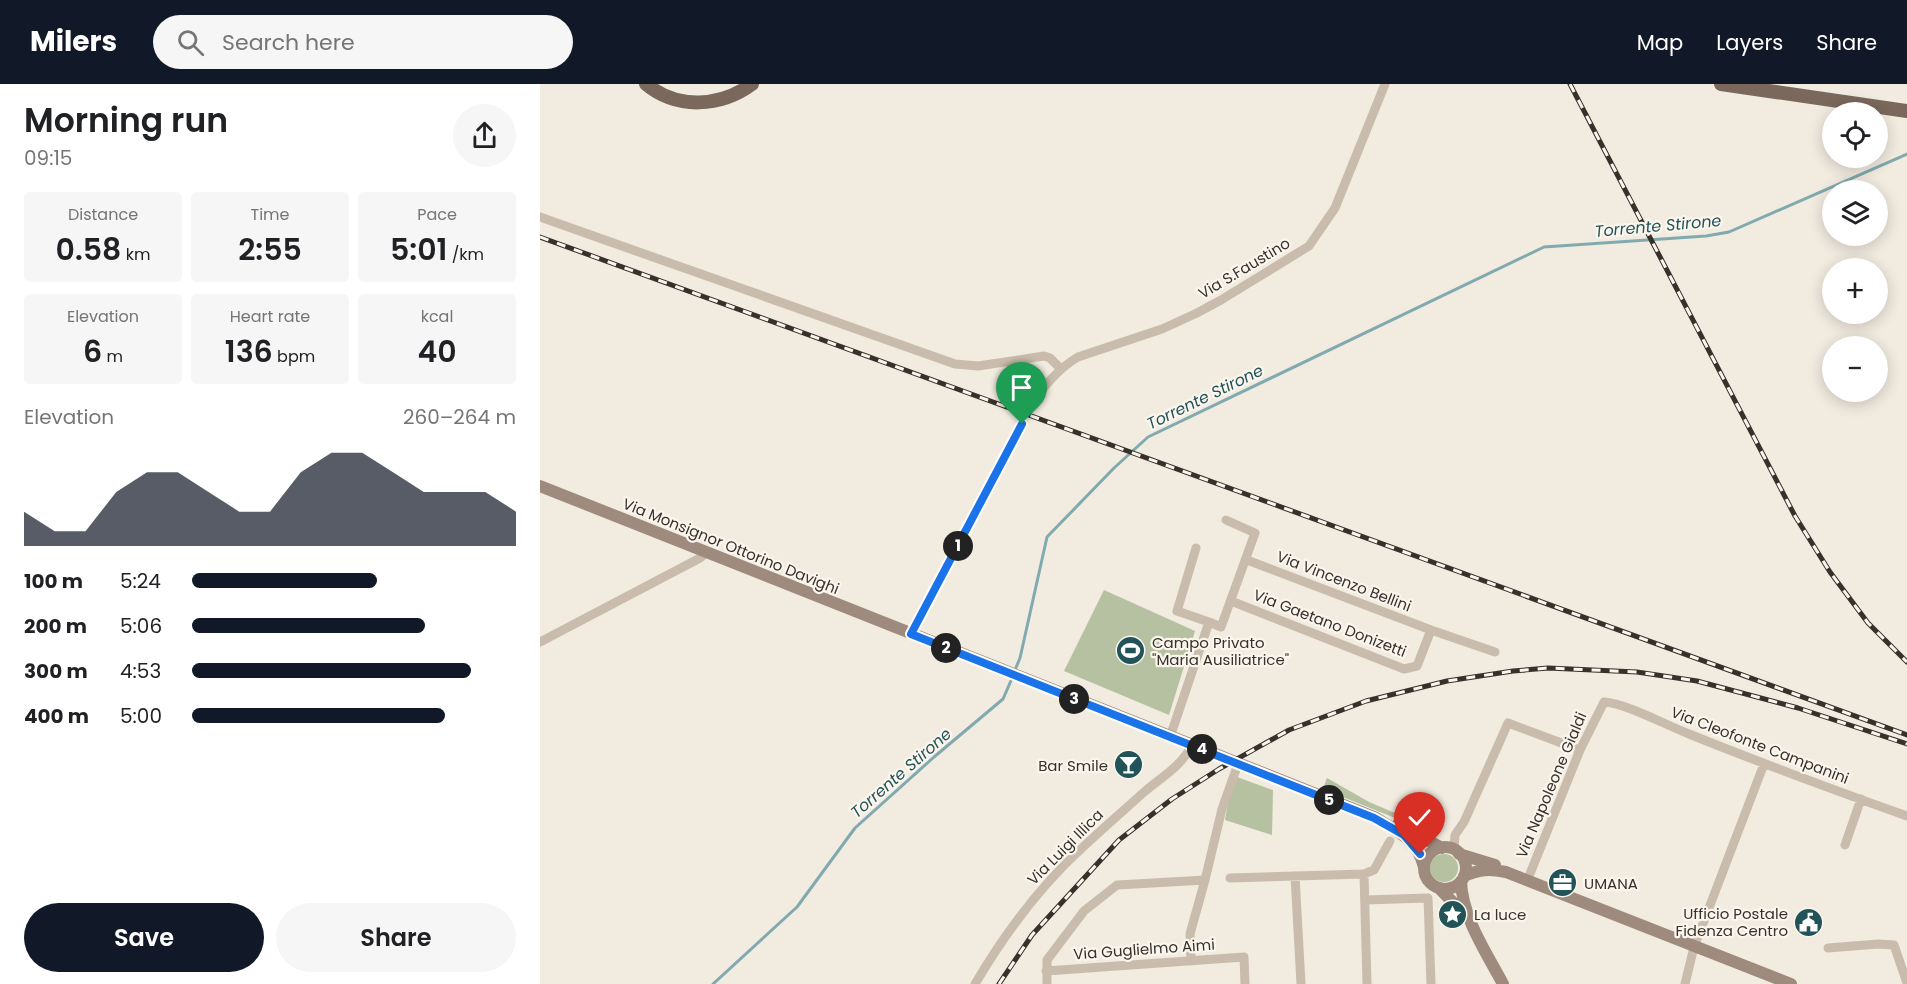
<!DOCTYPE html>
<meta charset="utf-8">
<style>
body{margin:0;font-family:Poppins,sans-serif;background:#f6f6f6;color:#202124;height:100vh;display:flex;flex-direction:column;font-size:22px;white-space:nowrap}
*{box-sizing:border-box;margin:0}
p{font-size:20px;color:#757577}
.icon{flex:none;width:33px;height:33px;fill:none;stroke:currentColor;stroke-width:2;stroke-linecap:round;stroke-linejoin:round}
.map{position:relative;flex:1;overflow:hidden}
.details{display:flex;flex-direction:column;background:#fff;width:540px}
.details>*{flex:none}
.fabs{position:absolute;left:1282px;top:18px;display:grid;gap:12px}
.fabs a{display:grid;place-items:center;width:66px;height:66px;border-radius:50%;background:#fff;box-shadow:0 3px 15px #0003;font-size:30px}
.pin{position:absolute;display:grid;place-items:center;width:51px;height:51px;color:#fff;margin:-62px -26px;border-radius:50% 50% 50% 0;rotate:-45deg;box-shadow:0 0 6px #0007}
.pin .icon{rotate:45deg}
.km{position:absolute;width:30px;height:30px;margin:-15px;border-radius:50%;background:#222;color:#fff;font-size:16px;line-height:30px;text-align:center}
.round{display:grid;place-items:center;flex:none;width:63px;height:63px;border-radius:32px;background:#f6f6f6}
.summary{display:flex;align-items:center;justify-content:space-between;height:102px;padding:0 24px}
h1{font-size:33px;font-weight:600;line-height:45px}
.figures{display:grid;grid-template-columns:repeat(3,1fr);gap:9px;height:102px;padding:6px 24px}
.figures div{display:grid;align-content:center;border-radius:6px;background:#f6f6f6;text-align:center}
.figures b{font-size:30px;font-weight:600}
.figures small{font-size:16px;font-weight:400}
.figures p{font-size:16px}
.chart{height:168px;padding:12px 24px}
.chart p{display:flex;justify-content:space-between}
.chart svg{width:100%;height:108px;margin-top:6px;fill:#111827;opacity:.7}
.cta{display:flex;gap:12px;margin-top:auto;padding:12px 24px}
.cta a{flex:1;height:69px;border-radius:36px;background:#111827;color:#fff;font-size:24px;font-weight:600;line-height:69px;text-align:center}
.cta a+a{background:#f6f6f6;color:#202124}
ul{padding:0 24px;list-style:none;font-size:20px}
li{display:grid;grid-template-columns:96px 72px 1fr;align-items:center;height:45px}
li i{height:15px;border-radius:8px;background:#111827}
header{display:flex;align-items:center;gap:36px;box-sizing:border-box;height:84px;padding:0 30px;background:#111827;color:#fff}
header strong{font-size:28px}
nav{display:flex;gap:33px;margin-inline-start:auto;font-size:21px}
.search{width:420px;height:54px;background:#f6f6f6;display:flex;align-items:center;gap:15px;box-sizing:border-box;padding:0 21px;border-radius:33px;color:#757577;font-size:22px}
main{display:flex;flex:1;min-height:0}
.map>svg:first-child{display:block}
</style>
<header>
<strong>Milers</strong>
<div class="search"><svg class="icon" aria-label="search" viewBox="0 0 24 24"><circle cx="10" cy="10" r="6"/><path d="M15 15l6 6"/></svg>Search here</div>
<nav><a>Map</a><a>Layers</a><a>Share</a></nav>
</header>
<main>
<section class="details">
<div class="summary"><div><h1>Morning run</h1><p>09:15</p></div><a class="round"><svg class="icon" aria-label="share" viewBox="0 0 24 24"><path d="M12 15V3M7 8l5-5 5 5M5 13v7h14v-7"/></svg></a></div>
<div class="figures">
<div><p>Distance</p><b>0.58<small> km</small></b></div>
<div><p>Time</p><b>2:55</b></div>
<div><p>Pace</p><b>5:01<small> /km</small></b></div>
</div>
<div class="figures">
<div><p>Elevation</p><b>6<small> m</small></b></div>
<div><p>Heart rate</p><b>136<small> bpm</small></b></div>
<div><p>kcal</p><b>40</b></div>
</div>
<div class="chart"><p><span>Elevation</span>260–264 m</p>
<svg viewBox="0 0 160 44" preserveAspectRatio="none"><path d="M0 44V30L10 38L20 38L30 22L40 14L50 14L60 22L70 30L80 30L90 14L100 6L110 6L120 14L130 22L140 22L150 22L160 30V44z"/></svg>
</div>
<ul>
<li><b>100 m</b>5:24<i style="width:57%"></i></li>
<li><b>200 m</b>5:06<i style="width:72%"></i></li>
<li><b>300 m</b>4:53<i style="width:86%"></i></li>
<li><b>400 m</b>5:00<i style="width:78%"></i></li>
</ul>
<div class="cta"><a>Save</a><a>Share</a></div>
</section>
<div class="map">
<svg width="1367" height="900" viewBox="0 0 1367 900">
<rect width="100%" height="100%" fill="#f2ebe0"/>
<path fill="#b5c1a0" d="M564,506L655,547L629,631L524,587Z
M697,693L733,706L732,751L685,736L689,713Z
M787,694L829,718L888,743L883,750L865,738L783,705Z
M890 784a14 14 0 1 1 28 0a14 14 0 1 1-28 0Z"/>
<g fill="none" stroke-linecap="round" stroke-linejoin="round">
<path stroke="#80aaaf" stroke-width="3" d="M475,586L480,574L507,453L574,384L608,353L1004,163L1166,152L1189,148L1367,70
M173,900L257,823L315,744L394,673L463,615L473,592"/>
<path stroke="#cabcac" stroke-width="9" d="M0,133L415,280L438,282L504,272L510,274L521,285
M488,326C501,305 516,286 538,273L622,245L657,229L681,216L769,162L795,124L845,0
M656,464L637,527L669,538
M707,476L891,546L955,568
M691,517L864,585L877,582L891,546
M371,550L482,340
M0,558L160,474L167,468
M630,653L669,538L681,543L715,449L686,436
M1305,761L1321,715
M914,766L915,751L924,738L968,639L1040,666
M824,790L827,900
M755,792L761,900
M690,794L824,790L834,786L850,757
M987,797L1040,666L1064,618C1085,619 1126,641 1149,650C1221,679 1294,706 1367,732
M825,816L888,814L891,900
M1288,864L1338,860L1354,861L1367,899
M651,877L650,850L665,796
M506,887L704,873L705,900
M435,900C464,851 499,803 542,764C562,745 583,727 603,709C620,694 642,682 652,661
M507,900V876L544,827L577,801L665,796L682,725L698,680
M1145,900L1154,863L1224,680"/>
<path stroke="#9e8b7e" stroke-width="12" d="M0,402L834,733C857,747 877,755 884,783
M858,740L902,764
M884 784a21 21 0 1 1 42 0a21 21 0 1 1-42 0Z
M919,770L955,781
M924,792C940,785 950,785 966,788L1251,900
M921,797C922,833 946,868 963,900
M900,805L925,831"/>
<path stroke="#7a685d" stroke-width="14" d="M106,0C137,26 181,23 212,0
M1181,0L1367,27"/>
<defs>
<path id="rail" d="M1030,0L1255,432L1290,488L1328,539L1367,578
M0,153L1367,651
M459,900L492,851L579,756L632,715L679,685L749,646L826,617L907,597L973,587L1008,584L1097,588L1157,597L1258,624L1367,660"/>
</defs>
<use href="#rail" stroke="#39302b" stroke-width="5"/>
<use href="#rail" stroke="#faf5ed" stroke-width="3" stroke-dasharray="9" stroke-linecap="butt"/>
</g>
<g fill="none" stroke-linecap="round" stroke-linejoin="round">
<defs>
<path id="route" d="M482,340L371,550L834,734L864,751L880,770"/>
</defs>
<use href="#route" stroke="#fff" stroke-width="12"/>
<use href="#route" stroke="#1a73e8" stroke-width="8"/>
</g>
<defs>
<symbol id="stadium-disc" viewBox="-11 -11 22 22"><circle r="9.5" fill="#225359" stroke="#faf5ed"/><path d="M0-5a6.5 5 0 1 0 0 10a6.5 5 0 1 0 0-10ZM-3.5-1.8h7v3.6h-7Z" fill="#fff"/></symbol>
<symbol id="bar-disc" viewBox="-11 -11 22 22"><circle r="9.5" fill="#225359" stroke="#faf5ed"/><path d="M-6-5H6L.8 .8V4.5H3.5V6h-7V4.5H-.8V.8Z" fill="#fff"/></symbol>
<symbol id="office-disc" viewBox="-11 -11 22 22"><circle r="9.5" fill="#225359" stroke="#faf5ed"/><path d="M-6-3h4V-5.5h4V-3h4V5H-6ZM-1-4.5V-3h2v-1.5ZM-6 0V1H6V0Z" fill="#fff"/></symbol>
<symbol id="sight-disc" viewBox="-11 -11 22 22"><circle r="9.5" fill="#225359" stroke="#faf5ed"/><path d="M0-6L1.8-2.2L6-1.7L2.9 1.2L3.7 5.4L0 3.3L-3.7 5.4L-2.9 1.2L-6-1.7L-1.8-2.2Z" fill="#fff"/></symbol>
<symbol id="civic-disc" viewBox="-11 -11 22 22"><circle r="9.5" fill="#225359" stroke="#faf5ed"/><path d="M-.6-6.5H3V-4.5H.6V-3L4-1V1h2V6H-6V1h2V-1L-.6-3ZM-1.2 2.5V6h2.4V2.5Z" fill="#fff"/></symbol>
</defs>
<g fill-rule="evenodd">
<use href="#stadium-disc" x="574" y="550" width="33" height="33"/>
<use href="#bar-disc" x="572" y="664" width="33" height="33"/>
<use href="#office-disc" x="1006" y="782" width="33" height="33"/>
<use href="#sight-disc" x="896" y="814" width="33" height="33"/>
<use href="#civic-disc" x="1252" y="822" width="33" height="33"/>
</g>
<g text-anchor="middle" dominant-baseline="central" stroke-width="4.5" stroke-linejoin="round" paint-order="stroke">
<g font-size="15" fill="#39302b" stroke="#faf5ed">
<text transform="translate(704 184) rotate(-31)">Via S.Faustino</text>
<text transform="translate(191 462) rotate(22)">Via Monsignor Ottorino Davighi</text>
<text transform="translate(804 497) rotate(21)">Via Vincenzo Bellini</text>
<text transform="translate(790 539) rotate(21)">Via Gaetano Donizetti</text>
<text transform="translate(1220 661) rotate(21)">Via Cleofonte Campanini</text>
<text transform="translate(1011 701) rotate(-67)">Via Napoleone Gialdi</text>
<text transform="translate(525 763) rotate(-45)">Via Luigi Illica</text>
<text transform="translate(604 865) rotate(-4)">Via Guglielmo Aimi</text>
</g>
<g font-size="15" fill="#39302b" stroke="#faf5ed" text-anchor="start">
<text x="612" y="558">Campo Privato<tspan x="612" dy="17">"Maria Ausiliatrice"</tspan></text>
<text x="568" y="681" text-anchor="end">Bar Smile</text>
<text x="1044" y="799">UMANA</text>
<text x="1248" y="829" text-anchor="end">Ufficio Postale<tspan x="1248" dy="17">Fidenza Centro</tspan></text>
<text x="934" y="830">La luce</text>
</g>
<g font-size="16" font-style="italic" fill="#225359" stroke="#faf5ed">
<text transform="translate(1118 142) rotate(-5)">Torrente Stirone</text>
<text transform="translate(665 313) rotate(-26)">Torrente Stirone</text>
<text transform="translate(361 689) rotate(-41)">Torrente Stirone</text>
</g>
</g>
</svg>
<div class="fabs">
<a><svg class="icon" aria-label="locate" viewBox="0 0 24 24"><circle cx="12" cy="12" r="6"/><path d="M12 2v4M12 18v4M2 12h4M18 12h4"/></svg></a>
<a><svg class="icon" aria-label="layers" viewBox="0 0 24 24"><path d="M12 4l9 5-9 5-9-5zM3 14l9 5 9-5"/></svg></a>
<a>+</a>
<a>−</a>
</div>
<div class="pin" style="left:482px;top:340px;background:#1e9e55"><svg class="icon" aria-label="arrive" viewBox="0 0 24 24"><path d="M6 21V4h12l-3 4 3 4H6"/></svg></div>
<div class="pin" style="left:880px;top:770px;background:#d93025"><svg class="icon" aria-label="check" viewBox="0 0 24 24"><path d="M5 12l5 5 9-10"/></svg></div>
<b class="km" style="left:418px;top:462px">1</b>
<b class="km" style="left:406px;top:564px">2</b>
<b class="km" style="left:534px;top:615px">3</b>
<b class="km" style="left:662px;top:665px">4</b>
<b class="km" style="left:789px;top:716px">5</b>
</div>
</main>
